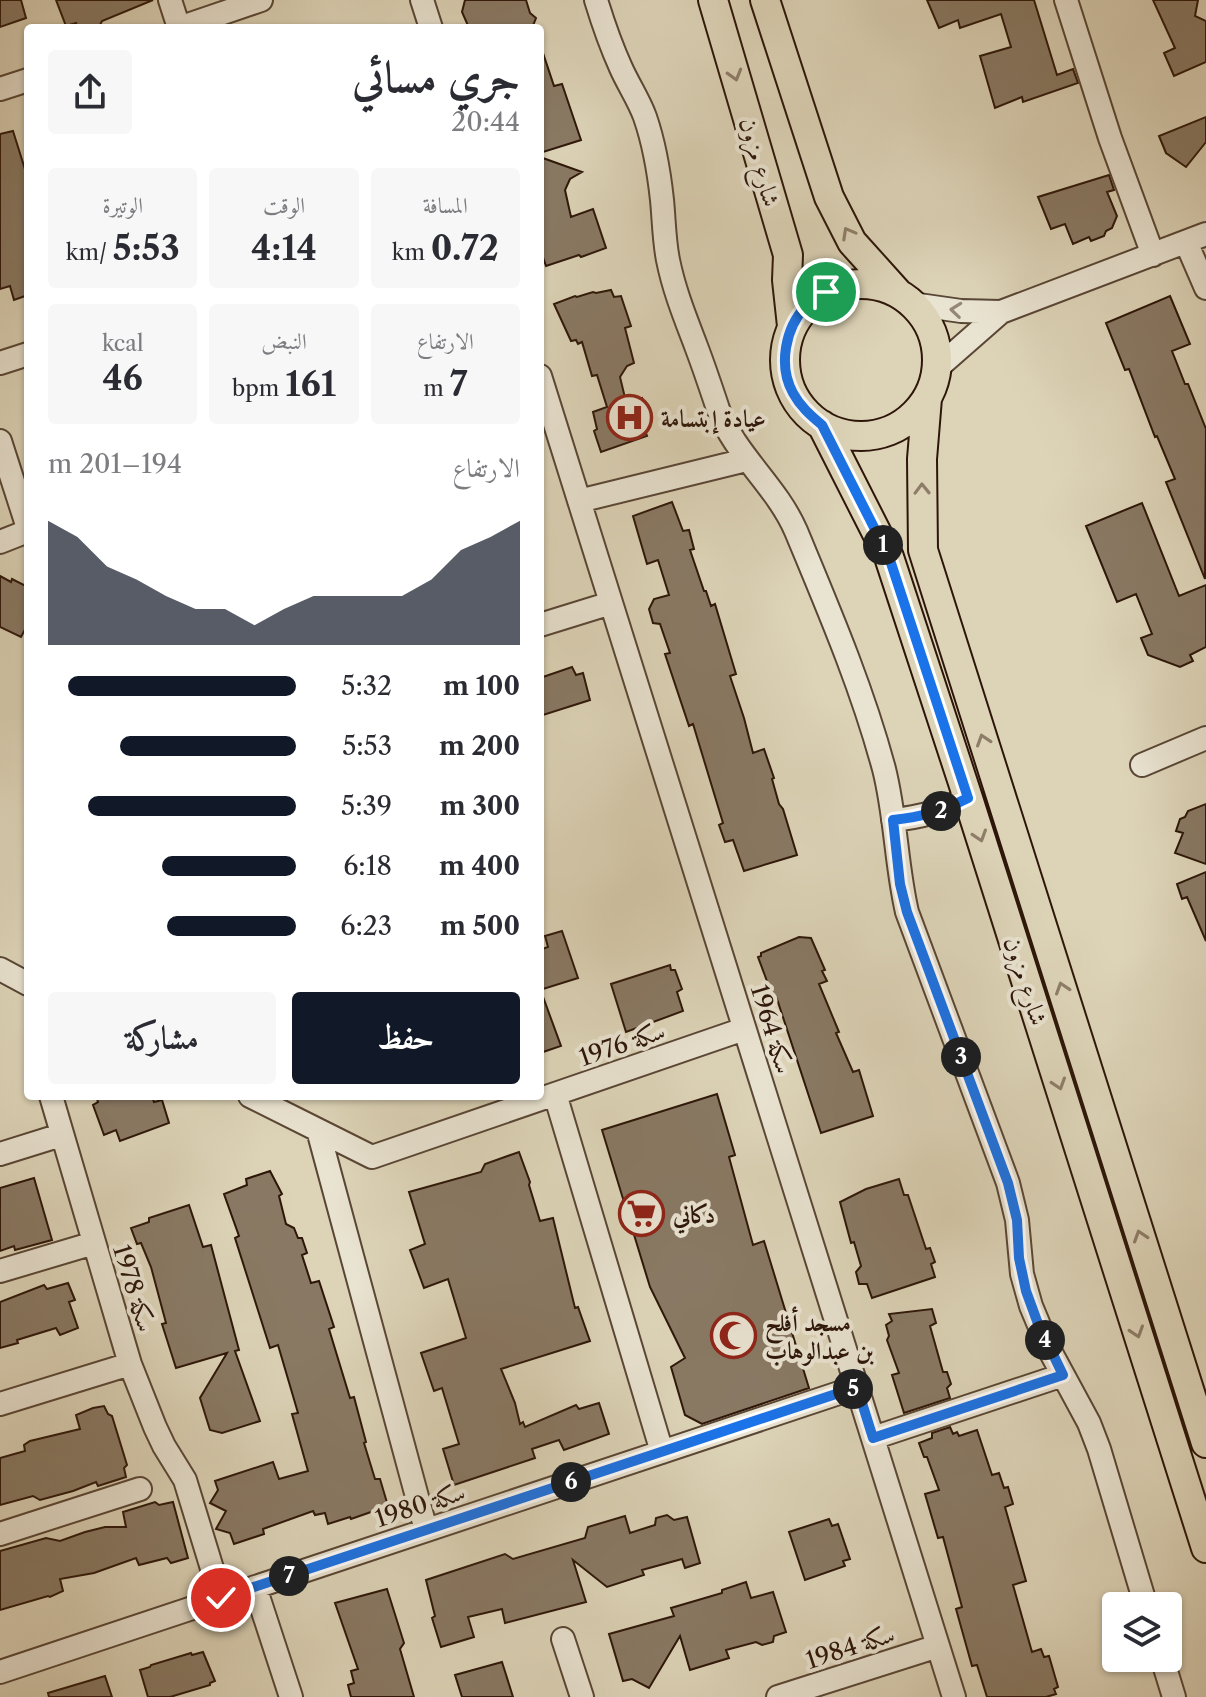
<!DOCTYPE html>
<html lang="ar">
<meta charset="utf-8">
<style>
body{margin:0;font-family:"Libre Caslon Text",Amiri,serif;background:#f7f7f7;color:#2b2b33;direction:rtl;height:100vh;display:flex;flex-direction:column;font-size:30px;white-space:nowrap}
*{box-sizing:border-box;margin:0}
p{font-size:26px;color:#7c7c81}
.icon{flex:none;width:44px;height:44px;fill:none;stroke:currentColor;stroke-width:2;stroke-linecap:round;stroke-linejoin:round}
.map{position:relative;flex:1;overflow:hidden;direction:ltr}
.drawer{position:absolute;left:24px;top:24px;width:520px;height:1076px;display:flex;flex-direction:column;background:#fff;border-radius:8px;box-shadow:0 2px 6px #0004;direction:rtl}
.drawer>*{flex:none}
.controls{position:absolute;left:1102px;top:1592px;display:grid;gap:16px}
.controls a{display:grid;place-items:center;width:80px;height:80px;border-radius:8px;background:#fff;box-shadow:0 2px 6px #0004;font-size:40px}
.pin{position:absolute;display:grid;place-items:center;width:68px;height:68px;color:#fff;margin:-34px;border:4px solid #fff;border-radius:50%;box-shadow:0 2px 8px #0007}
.km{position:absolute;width:40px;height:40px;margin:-20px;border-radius:50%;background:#222;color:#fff;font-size:22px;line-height:40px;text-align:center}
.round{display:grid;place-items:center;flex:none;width:84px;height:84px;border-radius:8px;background:#f7f7f7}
.head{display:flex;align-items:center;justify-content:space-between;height:136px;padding:0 24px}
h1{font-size:44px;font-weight:700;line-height:60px}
.figures{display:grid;grid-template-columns:repeat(3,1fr);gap:12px;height:136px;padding:8px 24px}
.figures div{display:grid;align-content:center;border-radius:8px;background:#f7f7f7;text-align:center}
.figures b{font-size:34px;font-weight:700}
.figures small{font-size:22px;font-weight:400}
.figures p{font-size:22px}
.chart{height:224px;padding:16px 24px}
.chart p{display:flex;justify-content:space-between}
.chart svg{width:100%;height:144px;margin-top:8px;fill:#111827;opacity:.7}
.cta{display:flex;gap:16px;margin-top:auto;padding:16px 24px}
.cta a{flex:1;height:92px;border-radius:8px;background:#111827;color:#fff;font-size:32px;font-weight:700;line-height:92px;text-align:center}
.cta a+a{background:#f7f7f7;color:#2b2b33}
ul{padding:0 24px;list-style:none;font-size:26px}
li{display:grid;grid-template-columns:128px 96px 1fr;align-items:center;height:60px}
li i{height:20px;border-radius:10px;background:#111827}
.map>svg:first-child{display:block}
</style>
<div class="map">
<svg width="1206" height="1697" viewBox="0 0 1206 1697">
<rect width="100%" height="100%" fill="#ddd4b8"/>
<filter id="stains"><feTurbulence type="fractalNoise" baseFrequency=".0025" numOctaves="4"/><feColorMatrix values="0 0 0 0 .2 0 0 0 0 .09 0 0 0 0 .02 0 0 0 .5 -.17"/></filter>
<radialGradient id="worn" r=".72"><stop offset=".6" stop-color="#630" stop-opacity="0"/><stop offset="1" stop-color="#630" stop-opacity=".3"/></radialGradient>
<path fill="#897964" stroke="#2d1609" stroke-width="2" d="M0,0H21L26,18L0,27Z
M56,0H153L102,21L100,25L78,28L76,23L66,26Z
M465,0H526L530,13L536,18L532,28H469L462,12Z
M927,0H1034L1057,75L1073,69L1078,83L1023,102L1022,97L995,108L980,56L1011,47L1001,14L960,28L958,20L939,28Z
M1153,0H1198L1195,16L1206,21V62L1174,76L1164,53L1175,48Z
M543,53L554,86L562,84L581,140L540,153V54Z
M1206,117V142L1186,167L1166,153L1159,136Z
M13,131L28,179V295L14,300L10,286L0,289V134Z
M540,157L582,172L570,179L565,190L571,217L593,209L606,248L581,257L579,255L546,266L540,249Z
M1109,175L1114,190L1107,192L1117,216L1112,228L1106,231L1104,236L1091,241L1089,237L1073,244L1065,224L1051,229L1038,197Z
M611,290L614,297L621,296L631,326L625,328L634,363L627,366L620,377L626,402L642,398L649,421L643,425L647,436L601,452L594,431L597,429L593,412L607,407L597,375L592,376L582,342L578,344L576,340L571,341L554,304L575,296L577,297L593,292L596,293Z
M1170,296L1190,344L1172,351L1185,384H1188L1206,429L1205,579L1166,482L1175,479L1157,436L1155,437L1129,369L1125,370L1106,323Z
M672,502L683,531L689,530L694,549L690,550L704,591H706L711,606L715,604L736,674L730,676L744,718L753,753L764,749L774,778L772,779L779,804L783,809L797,855L744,871L733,840L725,842L719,825L723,823L693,724L689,726L665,654L670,653L660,624L653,623L649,609L654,599L669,595L658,560L647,564L633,516Z
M1142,503L1179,596L1206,585V647L1190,655L1193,661L1180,667L1148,655L1141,638L1152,634L1136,594L1117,602L1086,526Z
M0,576L11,582L12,579L28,587V624L21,637L0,627Z
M572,667L576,675L583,673L590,700L540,716V678Z
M1206,804V864L1175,853L1183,833L1176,831L1180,819L1185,817L1188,811Z
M1206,872V941L1187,897L1182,899L1177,884Z
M562,931L578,978L540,990V950L548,947L545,936Z
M799,937L811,938L825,970L822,971L827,981L819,984L839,1032L836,1033L853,1072L859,1070L873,1116L821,1133L777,999L774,1000L758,957L761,956V953Z
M670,965L671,970H675L682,989L677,992L683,1011L626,1032L611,984Z
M542,994L561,1046L540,1053V995Z
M717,1094L735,1155L729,1157L753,1245L764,1241L809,1388L702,1424L685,1415L671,1367L685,1358L650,1287L602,1130Z
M96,1096H152L154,1102L162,1100L169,1123L120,1141L116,1130L104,1135L93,1105L98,1102Z
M519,1152L530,1182L529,1185L540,1221L553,1218L575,1308L578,1307L590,1341L501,1369L515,1403L520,1424L523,1422L525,1427L576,1405L579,1409L599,1403L609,1434L564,1450L559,1440L532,1449L535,1458L454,1485L443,1449L459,1444L442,1388L434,1391L421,1353L466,1338L448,1279L424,1288L410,1250L425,1244L409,1192L481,1172L485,1164Z
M270,1171L282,1194L279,1196L286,1224L294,1228L298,1238H302L307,1253L302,1255L311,1283L319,1281L334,1327L329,1329L350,1398L354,1397L366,1442L364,1443L375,1479H380L388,1506L351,1519L350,1517L328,1524L325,1513L315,1515L313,1511L263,1529L264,1534L234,1544L230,1533L216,1529L226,1511L210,1503L218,1490L215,1481L273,1462L279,1479L308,1471L292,1414L298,1413L278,1345L270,1348L235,1238L239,1236L224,1194L247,1185L246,1179Z
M34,1178L52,1240L15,1250L14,1246L0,1251V1188Z
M899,1179L904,1195H908L926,1249L930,1248L935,1262L931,1264L935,1277L872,1298L867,1284H859L856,1272L861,1266L854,1242L851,1243L840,1202L866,1189Z
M189,1205L203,1247L211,1245L239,1350L235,1351L260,1421L222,1433L210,1430L200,1398L227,1353L176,1368L162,1324L166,1323L151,1267L141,1243L137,1244L131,1228L149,1222V1218Z
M68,1283L75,1300L69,1302L78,1328L60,1335L56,1328L17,1340L18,1343L0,1348V1302L44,1285L47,1289Z
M932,1309L936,1323L930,1326L943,1372H947L951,1384L947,1388L950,1398L904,1413L892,1375L899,1373L887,1340L889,1336L886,1325L892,1321L889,1314Z
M104,1406L108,1414L112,1416L127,1465L124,1468L126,1477L98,1486L96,1482L73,1491L40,1500L33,1496L0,1505V1458L25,1451L24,1445L30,1441L80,1429L76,1415L93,1408Z
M950,1427L953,1434L957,1432L959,1436L977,1430L992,1475L999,1473L1004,1488L1008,1487L1013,1504L1005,1507L1026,1581L1013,1585L1032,1652L1041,1649L1044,1657L1049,1656L1058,1687L1054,1689L1056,1694L1046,1697H987L977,1665L972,1666L956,1609L962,1607L943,1537L938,1538L925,1494L939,1490L927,1457H924L919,1443L932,1438V1433Z
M155,1502L159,1505L173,1502L188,1558L171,1563L167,1558L139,1565L136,1558L94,1573L60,1579L63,1591L50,1597L48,1596L0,1610V1551L46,1538L60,1541L85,1532L105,1527H126L123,1512Z
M667,1515L674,1520L687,1517L700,1563L685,1568L682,1559L642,1570L644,1575L607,1587L573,1560L586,1602L505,1623L502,1609L468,1617L474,1637L441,1647L432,1618L435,1616L426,1580L505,1554L513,1559L585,1538L588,1527L625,1516L630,1533L655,1525L656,1518Z
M829,1519L832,1526L838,1524L850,1559L843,1561L845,1566L805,1580L789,1532Z
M746,1582L751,1598L773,1592L786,1632L774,1636L773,1642L762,1645L756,1642L726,1650L729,1658L690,1670L680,1636L649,1688L632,1679L623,1681L609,1634L674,1616L671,1608L722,1593V1590Z
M387,1589L404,1643L400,1649L414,1697H351L348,1685L354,1683L351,1671L358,1669L335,1603Z
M203,1652L215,1681L210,1683V1685L170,1697H148L140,1670L150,1667L151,1665L191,1653L192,1655Z
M502,1662L513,1697H462L455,1675Z
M105,1676L112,1697H49L48,1693Z"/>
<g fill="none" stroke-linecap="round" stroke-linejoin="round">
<defs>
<path id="minor" d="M170,0L179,28
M422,0L431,28
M596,0C603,23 611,46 621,68C628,84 639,100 645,117C654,143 659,172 662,200C664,220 664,240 668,260C674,290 685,317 696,346C704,367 711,388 718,409C735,455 776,485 796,531C828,608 862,687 884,769C896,816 896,865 907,912L1008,1183L1017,1220L1022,1274L1031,1306L1049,1349L1089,1423L1099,1449L1146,1606
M1066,0L1110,138L1153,255
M179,28L261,0
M0,89L28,80
M1186,242L1206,288
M912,304L961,311L1001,312
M0,363L28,354
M936,369L1001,312L1206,234
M540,376L954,1697
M0,441L28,528
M579,501L746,460
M0,542L28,531
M540,625L611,603
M1142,765L1206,738
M893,820C922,817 942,811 968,798
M0,969L28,984
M555,1094L662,1452
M250,1096L372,1157L744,1029
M318,1130L426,1530
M0,1154L61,1135
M0,1271L94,1243
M130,1364L155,1427L164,1446L185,1480L221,1598
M0,1404L130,1364L51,1096
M873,1438L1063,1375
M0,1534L140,1489
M255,1587L291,1697
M563,1639L582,1697
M1162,1658L1174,1697
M0,1672L857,1387
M778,1697L938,1646"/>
<path id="major" d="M713,0L788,255L787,280L792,326
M765,0L829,197L852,242L897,292
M785 360a76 76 0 1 1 152 0a76 76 0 1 1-152 0Z
M927,398L922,459L923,550L1206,1443
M822,425L889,557L968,798L1206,1548"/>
</defs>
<use href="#minor" stroke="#594635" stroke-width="26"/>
<use href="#major" stroke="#2d1609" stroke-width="32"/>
<use href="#minor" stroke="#e9e3d1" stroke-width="22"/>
<use href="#major" stroke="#ddd4b8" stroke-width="28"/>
</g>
<defs><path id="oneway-chevron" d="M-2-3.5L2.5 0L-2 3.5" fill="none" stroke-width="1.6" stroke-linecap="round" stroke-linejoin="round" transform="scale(2)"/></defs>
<g stroke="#8e7e69">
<use href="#oneway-chevron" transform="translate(735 75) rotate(74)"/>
<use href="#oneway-chevron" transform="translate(848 233) rotate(-119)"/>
<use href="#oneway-chevron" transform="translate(922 489) rotate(-91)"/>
<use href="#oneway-chevron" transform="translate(983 740) rotate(-108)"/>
<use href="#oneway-chevron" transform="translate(980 836) rotate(72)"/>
<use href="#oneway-chevron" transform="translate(1062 988) rotate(-108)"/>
<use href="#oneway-chevron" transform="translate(1059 1084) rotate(72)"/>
<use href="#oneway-chevron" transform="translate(1140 1236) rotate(-108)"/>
<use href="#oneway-chevron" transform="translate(1137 1332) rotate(72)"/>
</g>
<use stroke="#948777" href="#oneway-chevron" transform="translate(956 310) rotate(-174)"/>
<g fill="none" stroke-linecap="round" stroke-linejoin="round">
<defs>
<path id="route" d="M221,1598L857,1387L873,1438L1063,1375L1037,1321L1026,1291L1019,1258L1017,1220L1008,1183L907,912L900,884L893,820C922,817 942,811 968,798L889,557L822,425C810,415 800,406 793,393C778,366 785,328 806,306C812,301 820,296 826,292"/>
</defs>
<use href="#route" stroke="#fff" stroke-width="16"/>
<use href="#route" stroke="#1a73e8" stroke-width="10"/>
</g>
<defs>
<symbol id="hospital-ring" viewBox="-11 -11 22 22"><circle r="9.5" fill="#e9e3d1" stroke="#8f2418" stroke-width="1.5"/><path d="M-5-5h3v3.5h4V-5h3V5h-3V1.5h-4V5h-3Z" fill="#8f2418"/></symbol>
<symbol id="supermarket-ring" viewBox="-11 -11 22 22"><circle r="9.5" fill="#e9e3d1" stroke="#8f2418" stroke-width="1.5"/><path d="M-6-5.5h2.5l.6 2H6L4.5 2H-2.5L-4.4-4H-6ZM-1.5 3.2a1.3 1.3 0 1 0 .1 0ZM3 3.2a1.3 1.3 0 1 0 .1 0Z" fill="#8f2418"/></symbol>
<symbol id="mosque-ring" viewBox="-11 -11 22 22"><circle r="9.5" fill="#e9e3d1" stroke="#8f2418" stroke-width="1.5"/><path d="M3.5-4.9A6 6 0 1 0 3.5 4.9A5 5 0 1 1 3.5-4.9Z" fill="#8f2418"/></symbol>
</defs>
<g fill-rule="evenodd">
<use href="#hospital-ring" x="604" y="392" width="51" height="51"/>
<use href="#supermarket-ring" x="616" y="1188" width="51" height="51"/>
<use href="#mosque-ring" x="708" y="1310" width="51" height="51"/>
</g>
<g text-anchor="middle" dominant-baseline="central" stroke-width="8" stroke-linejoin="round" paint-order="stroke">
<g font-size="24" fill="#2d1609" stroke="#e9e3d1">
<text transform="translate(760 162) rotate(74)">شارع مزون</text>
<text transform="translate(1026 981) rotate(72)">شارع مزون</text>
<text transform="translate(772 1029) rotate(73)">سكة 1964</text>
<text transform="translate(622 1044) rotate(-19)">سكة 1976</text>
<text transform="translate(134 1288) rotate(73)">سكة 1978</text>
<text transform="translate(420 1505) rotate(-18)">سكة 1980</text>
<text transform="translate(850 1647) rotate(-18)">سكة 1984</text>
</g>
<g font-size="24" font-weight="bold" fill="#2d1609" stroke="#e9e3d1" text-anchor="start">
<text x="661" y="418">عيادة إبتسامة</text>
<text x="673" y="1214">دكاني</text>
<text x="765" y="1322">مسجد أفلح<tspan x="765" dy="28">بن عبدالوهاب</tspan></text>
</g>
</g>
<rect width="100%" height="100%" filter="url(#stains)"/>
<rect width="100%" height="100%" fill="url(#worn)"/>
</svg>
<div class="controls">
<a><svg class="icon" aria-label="layers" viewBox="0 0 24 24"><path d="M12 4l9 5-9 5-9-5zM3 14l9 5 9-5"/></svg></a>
</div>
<div class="pin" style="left:826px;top:292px;background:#1e9e55"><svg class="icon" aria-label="arrive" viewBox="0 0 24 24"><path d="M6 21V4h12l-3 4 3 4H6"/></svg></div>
<div class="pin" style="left:221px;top:1598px;background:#d93025"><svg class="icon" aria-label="check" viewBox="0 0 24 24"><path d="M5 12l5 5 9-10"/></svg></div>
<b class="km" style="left:883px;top:545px">1</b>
<b class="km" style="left:941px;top:811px">2</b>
<b class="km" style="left:961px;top:1057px">3</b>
<b class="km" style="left:1045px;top:1340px">4</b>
<b class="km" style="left:853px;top:1389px">5</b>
<b class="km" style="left:571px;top:1482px">6</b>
<b class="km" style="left:289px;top:1576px">7</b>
<section class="drawer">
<div class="head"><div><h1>جري مسائي</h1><p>20:44</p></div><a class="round"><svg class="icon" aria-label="share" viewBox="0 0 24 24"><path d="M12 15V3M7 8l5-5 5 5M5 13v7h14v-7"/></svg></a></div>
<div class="figures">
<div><p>المسافة</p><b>0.72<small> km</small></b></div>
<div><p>الوقت</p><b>4:14</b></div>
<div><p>الوتيرة</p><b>5:53<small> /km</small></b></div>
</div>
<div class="figures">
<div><p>الارتفاع</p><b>7<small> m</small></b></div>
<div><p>النبض</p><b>161<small> bpm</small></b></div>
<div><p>kcal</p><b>46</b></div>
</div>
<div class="chart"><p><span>الارتفاع</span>194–201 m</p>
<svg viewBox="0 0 160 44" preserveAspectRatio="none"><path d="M0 44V6L10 11L20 20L30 24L40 29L50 33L60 33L70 38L80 33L90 29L100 29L110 29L120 29L130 24L140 15L150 11L160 6V44z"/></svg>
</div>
<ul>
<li><b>100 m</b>5:32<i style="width:92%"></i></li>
<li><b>200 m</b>5:53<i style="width:71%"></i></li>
<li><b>300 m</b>5:39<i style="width:84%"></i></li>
<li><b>400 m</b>6:18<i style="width:54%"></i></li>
<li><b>500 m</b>6:23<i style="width:52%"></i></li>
</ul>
<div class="cta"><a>حفظ</a><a>مشاركة</a></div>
</section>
</div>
